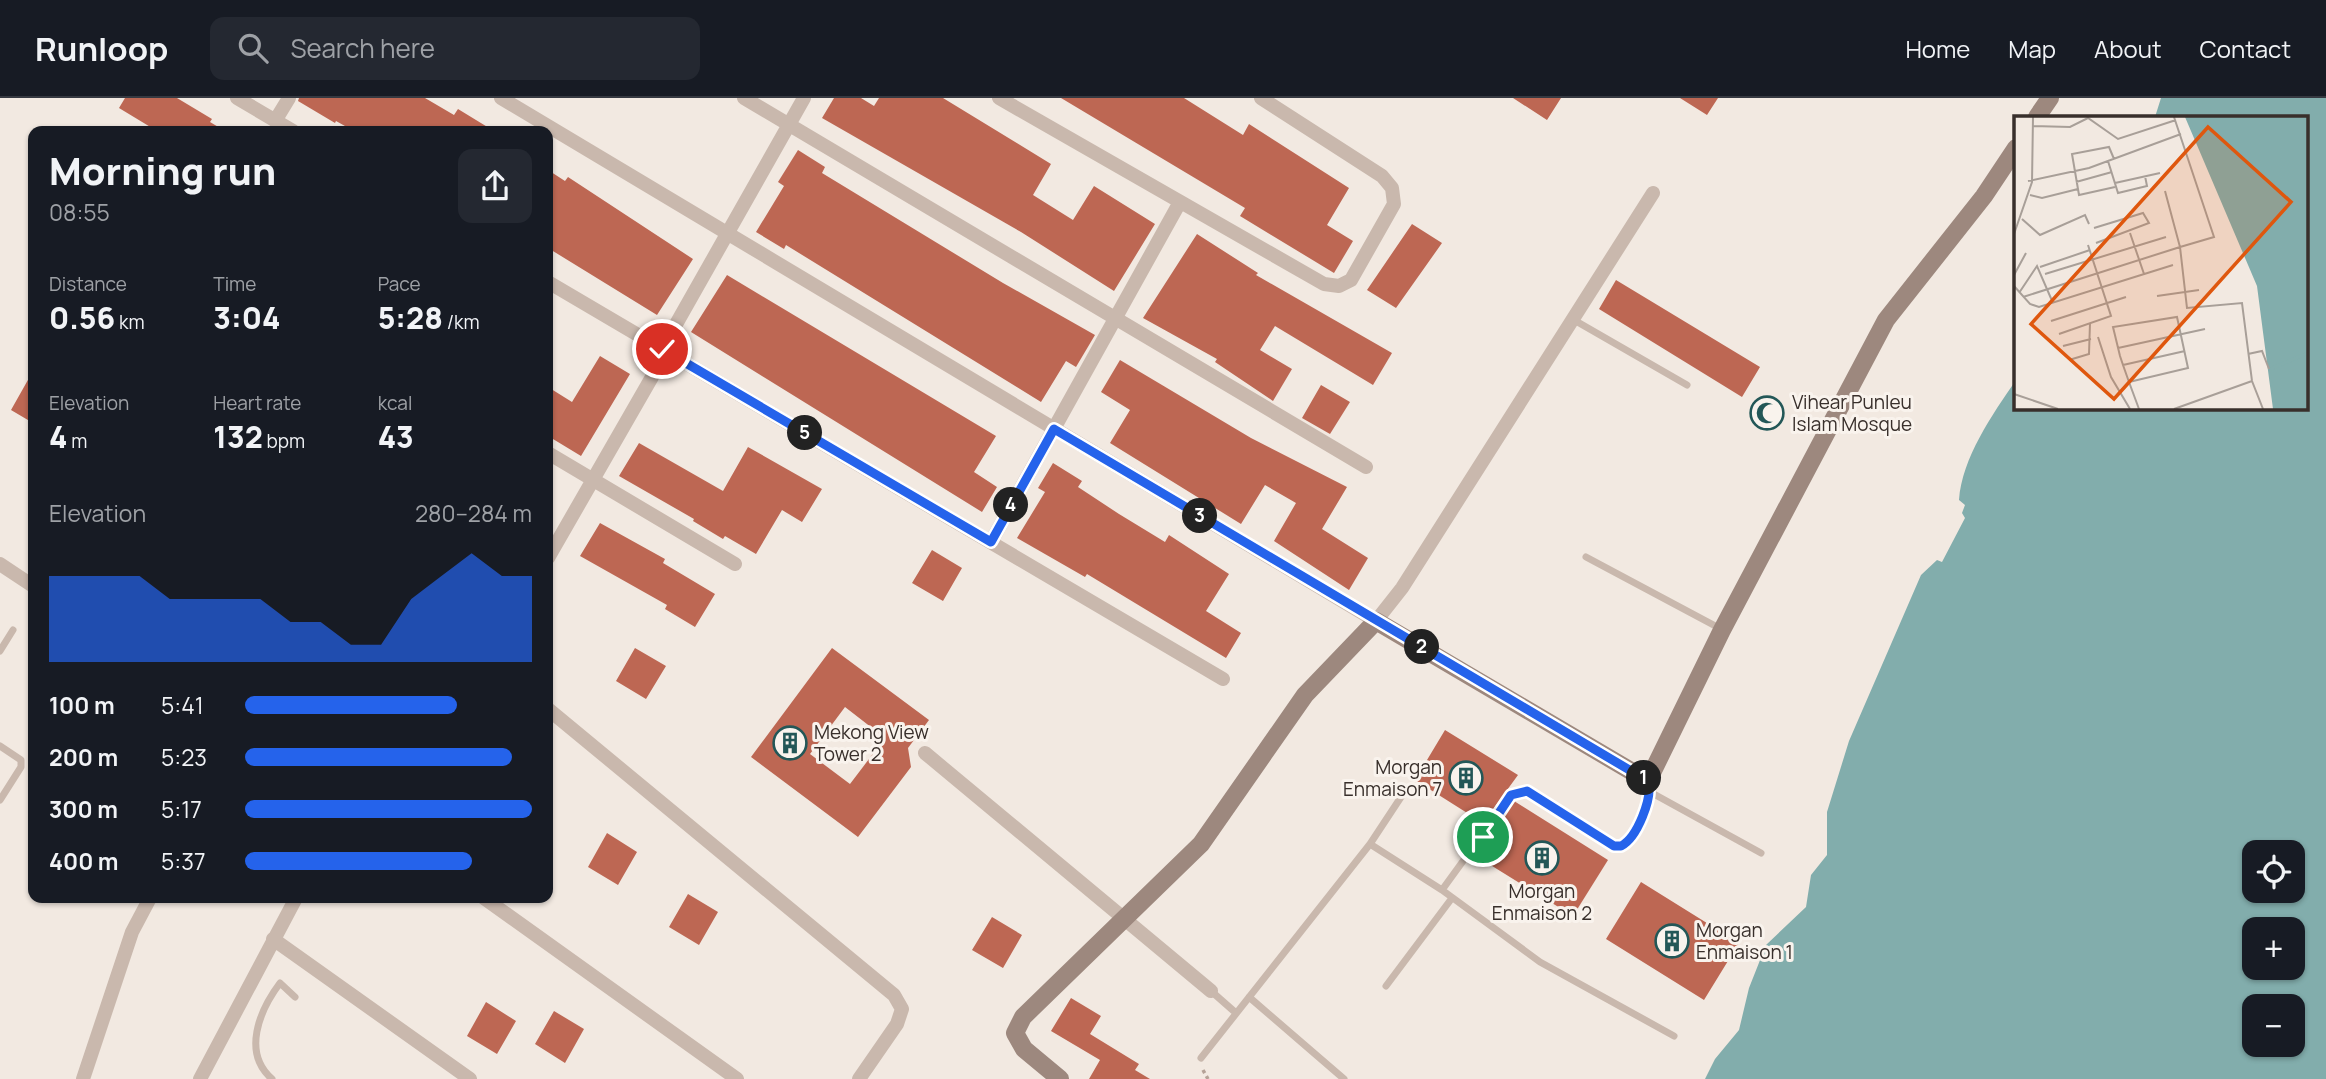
<!DOCTYPE html>
<meta charset="utf-8">
<style>
body{margin:0;font-family:Manrope,sans-serif;background:#242831;color:#f1f3f6;height:100vh;display:flex;flex-direction:column;font-size:26px;white-space:nowrap}
*{box-sizing:border-box;margin:0}
p{font-size:23px;color:#9ea1a6}
.icon{flex:none;width:38px;height:38px;fill:none;stroke:currentColor;stroke-width:2;stroke-linecap:round;stroke-linejoin:round}
.map{position:relative;flex:1;overflow:hidden}
.drawer{position:absolute;left:28px;top:28px;width:525px;height:777px;display:flex;flex-direction:column;background:#171b24;border-radius:14px;box-shadow:0 2px 5px #0004}
.drawer>*{flex:none}
.fabs{position:absolute;left:2242px;top:742px;display:grid;gap:14px}
.fabs a{display:grid;place-items:center;width:63px;height:63px;border-radius:14px;background:#171b24;box-shadow:0 2px 5px #0004;font-size:35px}
.pin{position:absolute;display:grid;place-items:center;width:60px;height:60px;color:#fff;margin:-30px;border:4px solid #fff;border-radius:50%;box-shadow:0 2px 7px #0007}
.km{position:absolute;width:35px;height:35px;margin:-18px;border-radius:50%;background:#222;color:#fff;font-size:19px;line-height:35px;text-align:center}
.round{display:grid;place-items:center;flex:none;width:74px;height:74px;border-radius:14px;background:#242831}
.head{display:flex;align-items:center;justify-content:space-between;height:119px;padding:0 21px}
h1{font-size:38px;font-weight:800;line-height:52px}
.metrics{display:grid;grid-template-columns:repeat(3,1fr);gap:10px;height:119px;padding:7px 21px}
.metrics div{display:grid;align-content:center}
.metrics b{font-size:30px;font-weight:800}
.metrics small{font-size:19px;font-weight:400}
.metrics p{font-size:19px}
.chart{height:196px;padding:14px 21px}
.chart p{display:flex;justify-content:space-between}
.chart svg{width:100%;height:126px;margin-top:7px;fill:#2563eb;opacity:.7}
ul{padding:0 21px;list-style:none;font-size:23px}
li{display:grid;grid-template-columns:112px 84px 1fr;align-items:center;height:52px}
li i{height:18px;border-radius:9px;background:#2563eb}
header{display:flex;align-items:center;gap:42px;box-sizing:border-box;height:98px;padding:0 35px;background:#171b24;border-bottom:2px solid #363941}
header strong{font-size:33px}
nav{display:flex;gap:38px;margin-inline-start:auto;font-size:24px}
.search{width:490px;height:63px;background:#242831;display:flex;align-items:center;gap:18px;box-sizing:border-box;padding:0 24px;border-radius:14px;color:#9ea1a6;font-size:26px}
.map>svg:first-child{display:block}
</style>
<header>
<strong>Runloop</strong>
<div class="search"><svg class="icon" aria-label="search" viewBox="0 0 24 24"><circle cx="10" cy="10" r="6"/><path d="M15 15l6 6"/></svg>Search here</div>
<nav><a>Home</a><a>Map</a><a>About</a><a>Contact</a></nav>
</header>
<div class="map">
<svg width="2326" height="981" viewBox="0 0 2326 981">
<rect width="100%" height="100%" fill="#f2e9e1"/>
<path fill="#82adac" fill-rule="evenodd" d="M2161,0H2326V981H1705L1715,961L1739,932L1749,890L1766,847L1806,809L1811,777L1827,757V714L1849,643L1921,477L1937,462L1942,464L1965,420L1962,415L1965,407L1959,402C1962,360 1992,317 2016,282V310H2307V19H2155ZM2254,754H2292V793H2254ZM2254,831H2292V870H2254ZM2254,908H2292V947H2254Z"/>
<path fill="#bd6753" fill-rule="evenodd" d="M125,0H177L212,21L210,24L225,33H157L119,10Z
M299,0H425L454,17L458,11L494,33H354L336,23L335,25L298,3Z
M834,0H861L874,8L879,0H943L1051,66L1033,97L1073,122L1094,88L1155,126L1114,193L1021,134L822,20Z
M1061,0H1184L1243,37L1249,26L1349,90L1327,127L1353,143L1334,175L1240,118L1245,110Z
M1513,0H1561L1547,22Z
M1680,0H1718L1707,17Z
M798,52L825,69L822,75L1003,185L1095,237L1076,269L1066,263L1041,304L786,147L784,151L756,134L784,88L778,84Z
M548,72L565,83L568,79L693,161L657,217L548,150Z
M1412,126L1442,145L1396,210L1367,192Z
M1197,136L1258,175L1256,177L1392,255L1373,287L1275,228L1260,252L1292,271L1273,303L1215,264L1217,261L1143,220Z
M727,177L996,338L974,374L997,389L982,414L691,234Z
M1616,182L1760,269L1742,299L1599,211Z
M600,258L630,276L581,358L548,338V289L572,304Z
M1120,262L1251,340L1347,389L1322,431L1368,460L1349,492L1274,443L1296,405L1265,387L1241,426L1110,345L1130,312L1101,294Z
M33,273V325L11,312Z
M1321,287L1350,304L1330,336L1302,320Z
M639,345L723,393L748,349L822,391L802,424L782,412L756,456L725,438L723,441L693,423L694,421L619,378Z
M1053,365L1082,383L1078,389L1119,416L1165,444L1169,437L1229,476L1206,513L1241,535L1226,560L1087,476L1085,479L1017,440L1045,394L1038,390Z
M600,425L665,461L663,465L715,496L695,529L665,511L667,507L580,458Z
M932,452L962,470L943,503L912,485Z
M635,550L666,568L646,601L616,583Z
M832,550L929,622L908,650L911,669L858,739L751,659ZM845,609L885,640L850,686L810,656Z
M1445,632L1518,677L1483,725L1415,682Z
M1514,703L1608,762L1573,818L1476,758Z
M607,735L637,754L618,787L588,769Z
M1641,784L1739,845L1704,902L1606,841Z
M688,796L718,814L699,847L669,829Z
M992,819L1022,837L1003,870L972,852Z
M1071,900L1101,918L1090,936L1139,966L1135,972L1150,981H1089L1100,962L1051,933Z
M486,904L516,923L497,956L467,938Z
M554,913L584,931L565,965L535,946Z"/>
<g fill="none" stroke-linecap="round" stroke-linejoin="round">
<path stroke="#b5a297" stroke-width="3.5" stroke-dasharray="3.5 3.5" stroke-linecap="butt" d="M1203,972L1208,981"/>
<path stroke="#c9b8ad" stroke-width="7" d="M1574,222L1687,287
M1586,459L1721,531
M0,553L13,532
M0,648L21,662V669L0,702
M1652,695L1761,755
M1370,746L1442,792L1540,864L1674,938
M1442,792L1511,697L1527,693L1614,748L1621,749L1635,733L1652,695L1649,684
M1386,888L1452,800
M1211,893L1236,915
M1249,899L1344,981
M1201,960L1370,746L1405,693
M272,981C242,955 259,913 280,885L295,899"/>
<path stroke="#c9b8ad" stroke-width="14" d="M237,0L293,33
M501,0L1376,523L1402,490L1653,95
M744,0L1366,369
M999,0L1324,186L1339,188L1351,182L1394,106L1392,90L1382,78L1261,0
M275,23L289,0
M548,184L1223,581
M548,355L735,466
M991,444L1180,104
M548,460L652,279L662,251L804,0
M0,466L33,488
M548,611L894,897L902,911L897,926L859,981
M925,655L1211,893
M484,800L737,981
M273,841L470,981
M83,981L132,834L150,800
M200,981L296,800"/>
<path stroke="#9d887e" stroke-width="18" d="M2037,19L2050,0
M1060,981L1024,951L1015,935L1023,919L1201,746L1305,597L1376,523L1648,683L1722,532L1886,222L1984,98L2016,50"/>
</g>
<g fill="none" stroke-linecap="round" stroke-linejoin="round">
<defs>
<path id="route" d="M662,251L991,444L1054,331L1648,683C1653,700 1637,740 1621,748H1614L1527,693L1511,697L1483,739"/>
</defs>
<use href="#route" stroke="#fff" stroke-width="14"/>
<use href="#route" stroke="#2563eb" stroke-width="9"/>
</g>
<defs>
<symbol id="mosque-ring" viewBox="-11 -11 22 22"><circle r="9.5" fill="#f9f3ed" stroke="#235757" stroke-width="1.5"/><path d="M3.5-4.9A6 6 0 1 0 3.5 4.9A5 5 0 1 1 3.5-4.9Z" fill="#235757"/></symbol>
<symbol id="building-ring" viewBox="-11 -11 22 22"><circle r="9.5" fill="#f9f3ed" stroke="#235757" stroke-width="1.5"/><path d="M-4-6H4V6H1V3H-1V6H-4ZM-2.5-4.3h1.7v1.8h-1.7ZM.8-4.3h1.7v1.8H.8ZM-2.5-1h1.7V.8h-1.7ZM.8-1h1.7V.8H.8Z" fill="#235757"/></symbol>
</defs>
<g fill-rule="evenodd">
<use href="#mosque-ring" x="1748" y="296" width="38" height="38"/>
<use href="#building-ring" x="771" y="626" width="38" height="38"/>
<use href="#building-ring" x="1447" y="661" width="38" height="38"/>
<use href="#building-ring" x="1523" y="741" width="38" height="38"/>
<use href="#building-ring" x="1653" y="824" width="38" height="38"/>
</g>
<g text-anchor="middle" dominant-baseline="central" stroke-width="6" stroke-linejoin="round" paint-order="stroke">
<g font-size="19" fill="#382f2b" stroke="#f9f3ed" text-anchor="start">
<text x="1792" y="304">Vihear Punleu<tspan x="1792" dy="22">Islam Mosque</tspan></text>
<text x="814" y="634">Mekong View<tspan x="814" dy="22">Tower 2</tspan></text>
<text x="1442" y="669" text-anchor="end">Morgan<tspan x="1442" dy="22">Enmaison 7</tspan></text>
<text x="1542" y="793" text-anchor="middle">Morgan<tspan x="1542" dy="22">Enmaison 2</tspan></text>
<text x="1696" y="832">Morgan<tspan x="1696" dy="22">Enmaison 1</tspan></text>
</g>
</g>
<g transform="translate(2014 18)">
<rect width="294" height="294" fill="#f2e9e1"/>
<path d="M171,1H294V293H259L243,170Z" fill="#82adac"/>
<path fill="none" stroke="#82adac" stroke-width="3.5" d="M256,253L294,237"/>
<path fill="none" stroke="#a89f98" stroke-width="2" d="M160,1L200,121L166,131L173,192L228,187L238,265L249,293M19,10L56,11L74,2L104,23L162,4M100,43L95,31L58,38L65,79L101,71M94,45L104,77L133,70L131,60M14,65L75,52L167,18M62,66L98,56M101,67L146,57M16,79L28,82L64,73M8,103L26,119L71,99L75,108M80,112L129,97L135,107L82,127M116,117L130,158M0,118L18,66L19,1M26,151L76,134M31,158L152,121M0,159L12,137M0,170L16,188L25,191L159,149M5,177L23,150L39,187M143,180L185,174M9,181L166,131L151,75M37,205L112,181M45,218L97,200L74,129M84,221L97,261L116,293M49,230L77,223M104,232L191,213M234,238L248,235L255,253M55,244L75,238L76,207M109,249L171,235M115,266L174,252L163,201L99,211L106,240L109,249L115,266L125,293M0,278L44,293M160,293L238,265"/>
<path fill="#df570e" fill-opacity="0.15" stroke="#df570e" stroke-width="3.5" d="M194,11L277,86L100,283L17,208Z"/>
<rect width="294" height="294" fill="none" stroke="#382f2b" stroke-width="3.5"/>
</g>
</svg>
<div class="fabs">
<a><svg class="icon" aria-label="locate" viewBox="0 0 24 24"><circle cx="12" cy="12" r="6"/><path d="M12 2v4M12 18v4M2 12h4M18 12h4"/></svg></a>
<a>+</a>
<a>−</a>
</div>
<div class="pin" style="left:1483px;top:739px;background:#1e9e55"><svg class="icon" aria-label="arrive" viewBox="0 0 24 24"><path d="M6 21V4h12l-3 4 3 4H6"/></svg></div>
<div class="pin" style="left:662px;top:251px;background:#d93025"><svg class="icon" aria-label="check" viewBox="0 0 24 24"><path d="M5 12l5 5 9-10"/></svg></div>
<b class="km" style="left:1644px;top:680px">1</b>
<b class="km" style="left:1422px;top:549px">2</b>
<b class="km" style="left:1200px;top:418px">3</b>
<b class="km" style="left:1011px;top:407px">4</b>
<b class="km" style="left:805px;top:335px">5</b>
<section class="drawer">
<div class="head"><div><h1>Morning run</h1><p>08:55</p></div><a class="round"><svg class="icon" aria-label="share" viewBox="0 0 24 24"><path d="M12 15V3M7 8l5-5 5 5M5 13v7h14v-7"/></svg></a></div>
<div class="metrics">
<div><p>Distance</p><b>0.56<small> km</small></b></div>
<div><p>Time</p><b>3:04</b></div>
<div><p>Pace</p><b>5:28<small> /km</small></b></div>
</div>
<div class="metrics">
<div><p>Elevation</p><b>4<small> m</small></b></div>
<div><p>Heart rate</p><b>132<small> bpm</small></b></div>
<div><p>kcal</p><b>43</b></div>
</div>
<div class="chart"><p><span>Elevation</span>280–284 m</p>
<svg viewBox="0 0 160 44" preserveAspectRatio="none"><path d="M0 44V14L10 14L20 14L30 14L40 22L50 22L60 22L70 22L80 30L90 30L100 38L110 38L120 22L130 14L140 6L150 14L160 14V44z"/></svg>
</div>
<ul>
<li><b>100 m</b>5:41<i style="width:74%"></i></li>
<li><b>200 m</b>5:23<i style="width:93%"></i></li>
<li><b>300 m</b>5:17<i style="width:100%"></i></li>
<li><b>400 m</b>5:37<i style="width:79%"></i></li>
</ul>
</section>
</div>
